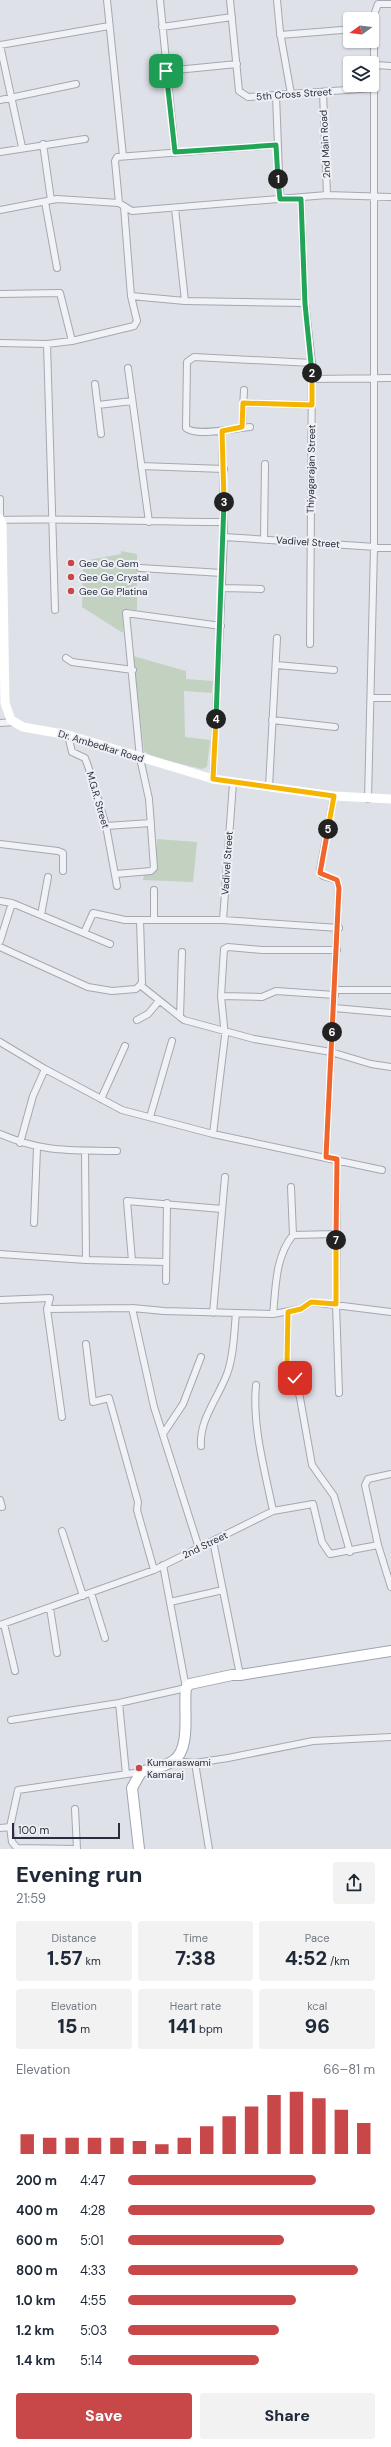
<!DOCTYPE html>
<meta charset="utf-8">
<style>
body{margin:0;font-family:"DM Sans",sans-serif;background:#f2f2f3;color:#1f2937;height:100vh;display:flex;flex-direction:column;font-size:15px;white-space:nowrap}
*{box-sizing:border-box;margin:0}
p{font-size:13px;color:#747a83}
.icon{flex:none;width:22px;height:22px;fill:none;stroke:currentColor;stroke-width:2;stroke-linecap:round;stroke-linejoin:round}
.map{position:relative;height:1849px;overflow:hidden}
.details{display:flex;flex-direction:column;background:#fff;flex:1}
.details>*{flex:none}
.needle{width:26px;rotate:255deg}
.controls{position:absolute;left:343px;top:12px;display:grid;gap:8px}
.controls a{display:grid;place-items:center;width:36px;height:36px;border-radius:4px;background:#fff;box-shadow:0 1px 3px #0004;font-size:20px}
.scale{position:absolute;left:12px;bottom:10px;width:108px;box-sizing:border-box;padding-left:4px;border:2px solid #292d3e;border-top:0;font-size:11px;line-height:14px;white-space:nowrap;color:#292d3e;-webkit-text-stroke:3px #eef0f5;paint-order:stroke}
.pin{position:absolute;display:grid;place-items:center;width:34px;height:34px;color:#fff;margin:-17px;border-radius:8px;box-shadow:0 2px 6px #0006}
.km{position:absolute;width:20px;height:20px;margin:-10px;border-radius:50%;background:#222;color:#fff;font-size:11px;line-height:20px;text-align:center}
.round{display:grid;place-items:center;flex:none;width:42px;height:42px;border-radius:4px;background:#f2f2f3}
.headline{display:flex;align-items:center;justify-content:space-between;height:68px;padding:0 16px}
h1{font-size:22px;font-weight:800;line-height:30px}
.metrics{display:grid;grid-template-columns:repeat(3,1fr);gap:6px;height:68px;padding:4px 16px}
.metrics div{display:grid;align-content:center;border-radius:4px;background:#f2f2f3;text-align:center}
.metrics b{font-size:20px;font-weight:800}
.metrics small{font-size:11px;font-weight:400}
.metrics p{font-size:11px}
.chart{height:112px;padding:8px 16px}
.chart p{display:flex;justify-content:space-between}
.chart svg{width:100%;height:72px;margin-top:4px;stroke:#c8484a;stroke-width:6}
.action{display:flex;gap:8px;margin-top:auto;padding:8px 16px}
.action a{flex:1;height:46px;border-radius:4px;background:#c8484a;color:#fff;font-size:16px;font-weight:800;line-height:46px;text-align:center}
.action a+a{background:#f2f2f3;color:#1f2937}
ul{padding:0 16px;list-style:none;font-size:13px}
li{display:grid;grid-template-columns:64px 48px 1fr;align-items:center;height:30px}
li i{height:10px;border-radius:5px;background:#c8484a}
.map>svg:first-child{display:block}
</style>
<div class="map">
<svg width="391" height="1849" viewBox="0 0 391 1849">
<rect width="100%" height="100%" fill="#dfe1e8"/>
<path fill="#c2d1c0" d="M121,551L137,554V610L124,609L123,633L82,607L83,561L121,554Z
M133,656L186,671V679L213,681L212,693L184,691L185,737L210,740L207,767L202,769L152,757L144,751Z
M157,839L197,842L193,882L143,880L144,874L154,873Z"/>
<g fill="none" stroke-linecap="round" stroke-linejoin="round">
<defs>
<path id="street" d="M107,0L123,156
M160,0L175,152
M230,0L239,91L248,97L375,88
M277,0L280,32L291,94
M162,27L232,17
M280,35L342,30
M0,45L109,26
M0,45L22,147
M375,65L391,66
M166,71L237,64
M323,92L327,195
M276,95L280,199
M0,100L76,84
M43,144L51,200
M0,152L85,139
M301,199L305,303L312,363L310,644
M45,202L57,268
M119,203L115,161L117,157L276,145
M124,207L131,296L185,301L305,303
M175,208L185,301
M0,210L57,199L119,203L132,211L327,195L391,197
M0,294L60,293L72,341
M0,343L47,344L72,341L134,326L137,321L131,296
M47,344L55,610
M128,368L149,522
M312,379L391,378
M95,384L101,434
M243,403L312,405
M98,405L132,401
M242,427L244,390
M250,427C236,428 196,437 186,428L187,362L194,357L312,363
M141,466L224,469
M0,499V520C75,518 149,522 224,522
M224,537L391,548
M264,539L265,464
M140,568L222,573
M222,588L261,589
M66,658L72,662L133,670
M276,665L334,670
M371,698H391
M272,720L335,727
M0,723L14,722
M68,735L72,752L85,758L88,766L106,826L117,886
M213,779L224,537L222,431
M269,787L277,638
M368,799L374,547V15L378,4H391
M106,826L151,823
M0,844L58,851L63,853V871
M116,874L151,871L154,868L149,799L140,758L126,613L221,626
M0,901L12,903L110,944
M41,915L48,877
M154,919V890
M223,920L233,783
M84,933L93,913L125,920H223L339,928
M0,941L12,903
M0,947L88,987L112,991L136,989L142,983L140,920
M140,985L184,1020L254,1039L331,1052L371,1064L391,1067
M335,990H391
M221,996L262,997L276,991L335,995
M334,1008L391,1013
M180,1017L182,952
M137,1020L148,1014L159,1001
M0,1042L45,1069L122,1110L213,1134L382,1170
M101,1099L125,1046
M150,1117L172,1041
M0,1134C44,1153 70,1150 117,1151
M213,1134L225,1036L221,996L224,949L228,947L262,950H337
M20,1143L33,1096L45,1069
M85,1151L86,1260
M326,1157L339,888L337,880L323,876L320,870L334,796
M337,1159L336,1304L339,1393
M34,1223L37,1148
M293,1235L336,1234
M0,1254L86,1260L166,1262
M132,1261L127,1201L222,1209
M166,1281L167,1203
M0,1300L50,1298L47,1309L62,1417
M132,1308L154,1407L199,1548
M47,1309L132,1308L164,1311L273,1314L301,1309L311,1302L391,1312
M288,1312L287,1363L295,1378L300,1398L312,1465L334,1496L350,1552
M213,1313L225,1177
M273,1314C276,1287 275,1257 293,1235L291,1187
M86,1344L93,1402L109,1398L138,1502L137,1510L154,1570
M256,1385C252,1426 265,1471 273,1511
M163,1434L183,1404L201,1357
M201,1446C199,1420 218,1398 227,1374C234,1355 234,1333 236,1313
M391,1474L368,1479L365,1485L378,1545L391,1587
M0,1500L2,1507
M62,1531L83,1596
M213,1541L240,1675
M91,1593L105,1638
M170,1602L223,1590
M50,1608L57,1653
M4,1624L15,1671
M0,1625L154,1570L273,1511L313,1504L322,1542L330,1554L378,1545
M119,1703L126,1774
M11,1720L119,1703L186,1688L163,1565
M174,1761L195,1763L228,1758L313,1741L391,1737
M195,1763L209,1849
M75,1809L77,1849
M10,1827L12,1842L17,1848L75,1849
M0,1828L10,1827L18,1790L141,1772"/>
<path id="primary" d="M139,1849L132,1788L141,1772C150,1769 165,1767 173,1761C192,1749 183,1708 186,1688L190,1684L232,1675H240L391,1651"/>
</defs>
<use href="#street" stroke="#a5a7b2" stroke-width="8"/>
<use href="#primary" stroke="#9fa4b3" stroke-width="12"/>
<use href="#street" stroke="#f1f2f6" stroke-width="6"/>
<path stroke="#fff" stroke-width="9" d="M0,519L2,524L5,703L11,720L23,727L68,735L213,779L334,796L391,799"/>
<use href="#primary" stroke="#fff" stroke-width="10"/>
</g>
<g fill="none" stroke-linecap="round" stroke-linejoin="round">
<defs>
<path id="split-1" d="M166,71L175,152L276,145L278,179"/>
<path id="split-2" d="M278,179L280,199H301L305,304L312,373"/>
<path id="split-3" d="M224,502L222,431L242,427L243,403L312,405V373"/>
<path id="split-4" d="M216,719L224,502"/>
<path id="split-5" d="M216,719L213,779L334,796L328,829"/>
<path id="split-6" d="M328,829L320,873L337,880L339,888L332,1032"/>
<path id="split-7" d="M332,1032L326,1157L337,1159L336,1240"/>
<path id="split-8" d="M295,1378L287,1363L288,1312L301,1309L311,1302L336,1304V1240"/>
</defs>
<use href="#split-1" stroke="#fff" stroke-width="8"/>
<use href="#split-2" stroke="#fff" stroke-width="8"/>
<use href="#split-3" stroke="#fff" stroke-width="8"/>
<use href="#split-4" stroke="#fff" stroke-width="8"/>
<use href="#split-5" stroke="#fff" stroke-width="8"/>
<use href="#split-6" stroke="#fff" stroke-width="8"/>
<use href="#split-7" stroke="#fff" stroke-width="8"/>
<use href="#split-8" stroke="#fff" stroke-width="8"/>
<use href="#split-1" stroke="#22a559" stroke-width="5"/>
<use href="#split-2" stroke="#22a559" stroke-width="5"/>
<use href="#split-3" stroke="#f5b400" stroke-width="5"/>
<use href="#split-4" stroke="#22a559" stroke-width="5"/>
<use href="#split-5" stroke="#f5b400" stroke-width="5"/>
<use href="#split-6" stroke="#f0652b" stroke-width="5"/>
<use href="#split-7" stroke="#f0652b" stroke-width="5"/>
<use href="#split-8" stroke="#f5b400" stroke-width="5"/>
</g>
<g fill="#c8484a" stroke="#eef0f5" stroke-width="1.5">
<circle cx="71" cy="563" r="4"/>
<circle cx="71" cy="577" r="4"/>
<circle cx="71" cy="591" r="4"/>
<circle cx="139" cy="1768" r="4"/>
</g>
<g text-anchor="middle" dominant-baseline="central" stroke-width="4" stroke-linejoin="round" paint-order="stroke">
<g font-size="10" fill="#292d3e" stroke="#eef0f5">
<text transform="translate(294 94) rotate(-4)">5th Cross Street</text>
<text transform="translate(325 144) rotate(-93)">2nd Main Road</text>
<text transform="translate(311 469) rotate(-89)">Thiyagarajan Street</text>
<text transform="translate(308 542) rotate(4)">Vadivel Street</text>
<text transform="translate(101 746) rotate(17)">Dr. Ambedkar Road</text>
<text transform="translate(98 800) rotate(74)">M.G.R. Street</text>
<text transform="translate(227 863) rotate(-86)">Vadivel Street</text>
<text transform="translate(205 1545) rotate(-26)">2nd Street</text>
</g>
<g font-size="10" fill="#292d3e" stroke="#eef0f5" text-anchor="start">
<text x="79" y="563">Gee Ge Gem</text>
<text x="79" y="577">Gee Ge Crystal</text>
<text x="79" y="591">Gee Ge Platina</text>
<text x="147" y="1762">Kumaraswami<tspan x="147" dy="12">Kamaraj</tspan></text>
</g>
</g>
</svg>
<div class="controls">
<a><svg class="needle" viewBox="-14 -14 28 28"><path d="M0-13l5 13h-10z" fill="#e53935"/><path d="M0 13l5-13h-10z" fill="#747a83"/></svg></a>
<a><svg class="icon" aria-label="layers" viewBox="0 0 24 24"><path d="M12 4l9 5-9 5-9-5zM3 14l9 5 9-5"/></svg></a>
</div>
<div class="scale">100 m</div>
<div class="pin" style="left:166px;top:71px;background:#1e9e55"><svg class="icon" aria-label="arrive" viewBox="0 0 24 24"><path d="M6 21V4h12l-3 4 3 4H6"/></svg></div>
<div class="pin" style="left:295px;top:1378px;background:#d93025"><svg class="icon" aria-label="check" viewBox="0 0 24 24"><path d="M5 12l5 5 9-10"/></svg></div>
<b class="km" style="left:278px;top:179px">1</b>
<b class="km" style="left:312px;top:373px">2</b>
<b class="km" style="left:224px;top:502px">3</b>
<b class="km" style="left:216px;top:719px">4</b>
<b class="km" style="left:328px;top:829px">5</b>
<b class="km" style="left:332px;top:1032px">6</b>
<b class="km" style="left:336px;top:1240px">7</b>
</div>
<section class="details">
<div class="headline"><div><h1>Evening run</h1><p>21:59</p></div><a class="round"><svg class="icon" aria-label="share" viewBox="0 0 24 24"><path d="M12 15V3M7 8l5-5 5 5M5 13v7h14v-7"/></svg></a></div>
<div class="metrics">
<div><p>Distance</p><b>1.57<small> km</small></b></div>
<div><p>Time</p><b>7:38</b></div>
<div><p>Pace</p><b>4:52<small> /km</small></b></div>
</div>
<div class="metrics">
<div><p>Elevation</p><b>15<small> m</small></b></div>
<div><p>Heart rate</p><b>141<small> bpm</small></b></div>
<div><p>kcal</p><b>96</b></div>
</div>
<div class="chart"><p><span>Elevation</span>66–81 m</p>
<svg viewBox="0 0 160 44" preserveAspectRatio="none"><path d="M5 44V32M15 44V34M25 44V34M35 44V34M45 44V34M55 44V36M65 44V38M75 44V34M85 44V27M95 44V21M105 44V15M115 44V8M125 44V6M135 44V10M145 44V17M155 44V25"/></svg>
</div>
<ul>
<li><b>200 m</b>4:47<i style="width:76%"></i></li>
<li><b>400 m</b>4:28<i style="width:100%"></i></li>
<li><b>600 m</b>5:01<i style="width:63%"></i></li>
<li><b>800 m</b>4:33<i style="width:93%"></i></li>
<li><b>1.0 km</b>4:55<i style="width:68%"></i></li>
<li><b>1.2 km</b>5:03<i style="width:61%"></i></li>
<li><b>1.4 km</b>5:14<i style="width:53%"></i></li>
</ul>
<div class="action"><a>Save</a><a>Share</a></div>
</section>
